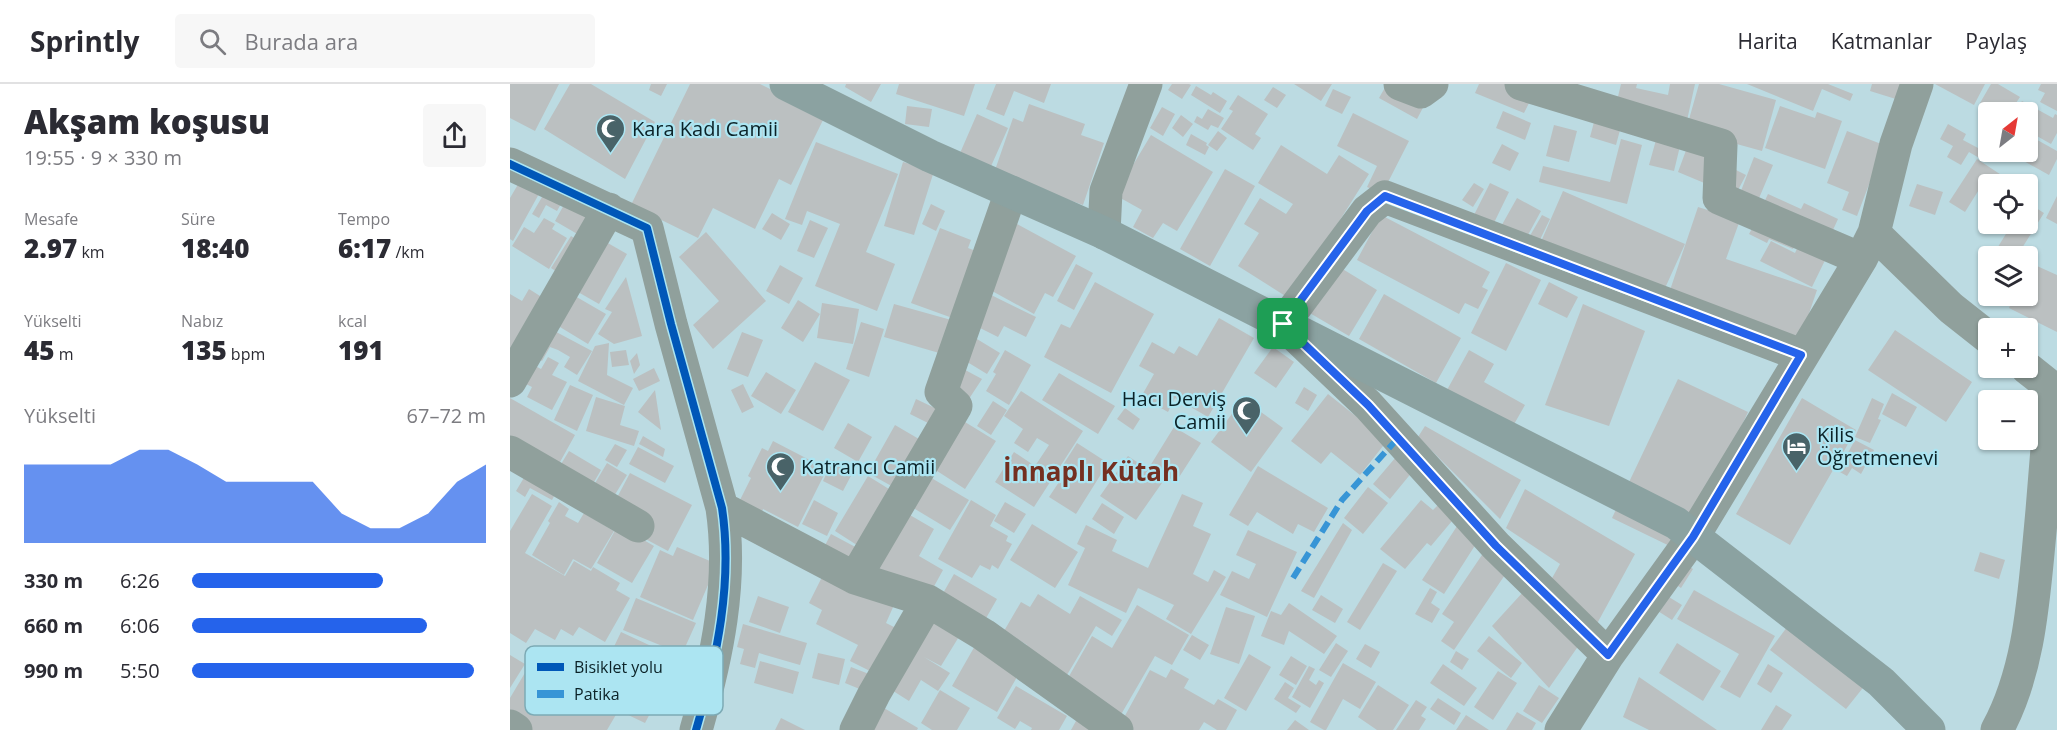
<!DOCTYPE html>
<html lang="tr">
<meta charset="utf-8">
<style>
body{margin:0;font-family:"Open Sans",sans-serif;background:#f7f7f7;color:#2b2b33;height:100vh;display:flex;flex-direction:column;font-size:22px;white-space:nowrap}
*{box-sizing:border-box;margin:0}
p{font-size:20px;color:#7c7c81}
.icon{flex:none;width:33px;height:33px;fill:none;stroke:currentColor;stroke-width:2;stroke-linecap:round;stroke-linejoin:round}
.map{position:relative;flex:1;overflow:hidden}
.side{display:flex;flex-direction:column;background:#fff;width:510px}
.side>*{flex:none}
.needle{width:39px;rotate:31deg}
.fabs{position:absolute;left:1468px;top:18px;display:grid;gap:12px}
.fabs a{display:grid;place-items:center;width:60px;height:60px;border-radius:6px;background:#fff;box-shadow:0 2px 4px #0004;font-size:30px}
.pin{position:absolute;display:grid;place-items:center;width:51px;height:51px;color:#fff;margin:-26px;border-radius:12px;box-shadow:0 3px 9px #0006}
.round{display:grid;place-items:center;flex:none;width:63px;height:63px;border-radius:6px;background:#f7f7f7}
.summary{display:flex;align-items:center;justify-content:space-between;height:102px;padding:0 24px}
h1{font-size:33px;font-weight:800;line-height:45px}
.stats{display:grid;grid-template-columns:repeat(3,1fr);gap:9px;height:102px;padding:6px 24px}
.stats div{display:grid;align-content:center}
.stats b{font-size:26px;font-weight:800}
.stats small{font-size:16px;font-weight:400}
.stats p{font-size:16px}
.chart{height:168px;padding:12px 24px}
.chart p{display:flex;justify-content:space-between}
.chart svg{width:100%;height:108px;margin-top:6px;fill:#2563eb;opacity:.7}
ul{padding:0 24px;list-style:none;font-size:20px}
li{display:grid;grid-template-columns:96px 72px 1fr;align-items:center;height:45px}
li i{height:15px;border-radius:8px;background:#2563eb}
header{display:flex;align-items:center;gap:36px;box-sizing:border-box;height:84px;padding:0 30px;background:#fff;border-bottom:2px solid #e1e1e2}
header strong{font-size:28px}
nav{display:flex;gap:33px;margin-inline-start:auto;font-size:21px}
.search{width:420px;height:54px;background:#f7f7f7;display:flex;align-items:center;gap:15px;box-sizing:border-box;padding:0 21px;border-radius:6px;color:#7c7c81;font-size:22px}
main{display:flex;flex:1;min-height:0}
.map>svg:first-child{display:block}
</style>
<header>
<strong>Sprintly</strong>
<div class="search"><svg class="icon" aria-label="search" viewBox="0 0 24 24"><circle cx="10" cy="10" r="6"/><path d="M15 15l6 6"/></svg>Burada ara</div>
<nav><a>Harita</a><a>Katmanlar</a><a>Paylaş</a></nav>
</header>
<main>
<section class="side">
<div class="summary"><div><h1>Akşam koşusu</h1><p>19:55 · 9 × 330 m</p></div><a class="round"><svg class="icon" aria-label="share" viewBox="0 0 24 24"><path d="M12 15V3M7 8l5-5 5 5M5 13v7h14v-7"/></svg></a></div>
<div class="stats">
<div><p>Mesafe</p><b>2.97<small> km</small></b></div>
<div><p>Süre</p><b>18:40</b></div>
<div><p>Tempo</p><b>6:17<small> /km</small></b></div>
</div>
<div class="stats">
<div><p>Yükselti</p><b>45<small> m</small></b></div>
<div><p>Nabız</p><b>135<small> bpm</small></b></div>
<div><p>kcal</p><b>191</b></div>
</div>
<div class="chart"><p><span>Yükselti</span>67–72 m</p>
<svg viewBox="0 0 160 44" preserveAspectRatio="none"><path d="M0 44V12L10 12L20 12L30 12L40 6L50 6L60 12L70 19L80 19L90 19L100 19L110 32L120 38L130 38L140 32L150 19L160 12V44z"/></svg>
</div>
<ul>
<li><b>330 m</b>6:26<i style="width:65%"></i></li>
<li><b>660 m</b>6:06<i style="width:80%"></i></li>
<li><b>990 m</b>5:50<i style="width:96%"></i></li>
</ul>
</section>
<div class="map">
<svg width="1547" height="646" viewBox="0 0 1547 646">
<rect width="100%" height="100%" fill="#bcdbe2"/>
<path fill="#bbc0c1" d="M0,0H49L25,47L0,34Z
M60,0H81L145,38L115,95L34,45Z
M141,0H157L151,12L139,6Z
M180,0H250L315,32L281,101L269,95L245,145L203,124L188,154L121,121Z
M336,0H371L361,18L335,3Z
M389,0H465L454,32L386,10Z
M486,0H541L534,19L504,7L494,32L476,25Z
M662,0H679L681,1L672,15L658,6Z
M784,0H822L811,17Z
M877,0L916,18L907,35L869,14Z
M969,0H998L1019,19L1014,29L965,9Z
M1111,0H1127L1126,4L1158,11L1160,0H1185L1176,41L1105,25Z
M1189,0H1209L1266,16L1252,67L1176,46Z
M1237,0H1318L1343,10L1340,17L1312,5L1303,27Z
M1362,0H1394L1389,16L1360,7Z
M1425,0H1475L1464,21Z
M1481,0H1488L1510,13L1500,28H1486L1470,19Z
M1531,0H1547V27L1530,18L1535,9L1528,6Z
M686,2L701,11L703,8L717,17L710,29L681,11Z
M763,3L776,11L767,24L754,16Z
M823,5L841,13L832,30L815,22Z
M728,11L758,30L745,50L751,54L743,66L711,45L723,27L719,25Z
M1512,17L1543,34L1545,30L1547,31V49L1541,60L1518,47V28H1505Z
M519,20L575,40L571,51L594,59L573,121L484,89L503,34L513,38Z
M397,22L422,25L419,43L395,40Z
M1270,22L1305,34L1307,28L1332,37L1315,85L1255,64Z
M652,23L665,30L653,52L640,44Z
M698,25L714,34L708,44L701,41L698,46L684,38L687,32L692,35Z
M993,27L1021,39L1015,56L986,44Z
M1087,27L1171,58L1164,87L1139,81L1146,56L1110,46L1106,61L1080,53Z
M843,29L899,57L872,110L857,103L867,82L827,62Z
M467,30L498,44L478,89L447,76Z
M671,31L683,40L673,53L662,44Z
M1438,40L1456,50L1453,56L1468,64L1473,55L1479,59L1471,75L1459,68L1451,81L1437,73L1443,62L1430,55Z
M1044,41L1067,47L1059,78L1036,72Z
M708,47L717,54L707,67L698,61Z
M1337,47L1374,61L1347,132L1332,126L1339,108L1317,99Z
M681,50L697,59L696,61L699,63L695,71L676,61Z
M641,51L703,88L667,147L653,139L643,154L623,143L632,126L605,111Z
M1522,53L1547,67V75L1539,91L1510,75L1514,68H1518V60Z
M1111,55L1132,61L1117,120L1029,98L1033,82L1100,98Z
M306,58L388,90L356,168L385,180L367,227L305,202L330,140L297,127L292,141L275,135Z
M992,60L1009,69L1000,87L982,79Z
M771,61L817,90L829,71L859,90L780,215L728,182L749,149L734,140L750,114L776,130L783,120L748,99Z
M1178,61L1210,75L1199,101L1168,88Z
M1244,73L1263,81L1247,119L1229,112Z
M1467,75L1499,96L1496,100H1479V110L1470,104L1455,128L1439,118Z
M393,78L424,87L404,151L374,142Z
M1218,82L1236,91L1227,108Z
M715,85L745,102L700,182L670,165Z
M10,97L30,108L3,157L0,155V114Z
M964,99L974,105L963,123L952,116Z
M980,99L999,108L981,145L962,135Z
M1407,100L1433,108L1425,131L1399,122Z
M1053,107L1175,160L1151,213L1030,160Z
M35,108L52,118L47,127L36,121L29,134L22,130Z
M1258,110L1291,125L1294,119L1328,135L1317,159L1249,129Z
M1547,112V140L1536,134Z
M1007,114L1031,127L1013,160L989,146Z
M55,119L80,134L69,151L45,137Z
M1518,119L1534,129L1507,172L1483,171L1502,140H1518Z
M421,120L435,127L426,147L412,140Z
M1188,123L1230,136L1216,175L1307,206L1288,262L1156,218Z
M262,129L280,140L271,156L252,145Z
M871,131L980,188L972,203L978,206L968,225L955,219L949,230L847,176Z
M1032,131L1040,135L1024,168L1014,162Z
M34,134L45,140L42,145L57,154L39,185L2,162L14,143L24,149Z
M300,136L318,144L304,174L287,167Z
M1245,139L1289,153L1283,165L1259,155L1257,159L1239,150Z
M507,140L566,172L543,213L535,209L524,230L473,202Z
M430,144L461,156L458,164L474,170L448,236L401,219Z
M196,148L256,217L203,265L183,241L209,217L169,173Z
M61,152L75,161L55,193L41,184Z
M1293,152L1320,166L1302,203L1250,177L1261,157L1285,169Z
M89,154L117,170L89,220L61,204Z
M1518,178L1547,191V248L1499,224L1504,212H1518Z
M996,179L1031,196L996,267L961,249Z
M566,180L583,189L564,226L547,217Z
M270,181L293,194L279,220L256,207Z
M826,181L867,206L839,252L798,228Z
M116,193L132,252L104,260L88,250L102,228L95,225Z
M585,198L644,230L601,309L534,273L551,240L560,244Z
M1039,198L1068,213L1057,234L1028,220Z
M19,205L38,217L0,283V210L12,217Z
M473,207L526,233L516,253L494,242L488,253L458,238Z
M58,208L96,230L78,260L40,237Z
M874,210L951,254L926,299L849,255Z
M288,216L310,230L293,258L271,244Z
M312,219L349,225L343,260L307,254Z
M384,220L452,239L443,273L374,253Z
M1073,220L1135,247L1099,342L1035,321Z
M709,234L744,254L698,333L665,314L658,328L631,313L644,290L629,282L642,258L664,270L669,262L687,272Z
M351,238L374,245L359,293L336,285Z
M35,242L82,267L67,291L54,283L60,273L48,266L40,263L32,277L19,269Z
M1385,246L1462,298L1436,338L1358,286Z
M232,248L253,256L238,293L217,285Z
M462,252L490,269L477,290L449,273Z
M99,259L97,291L123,304L114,321L68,297L85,262Z
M763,263L784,278L766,304L744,289Z
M116,266L119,281L102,283L100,268Z
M495,266L521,281L499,321L476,307L486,290L483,288Z
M959,266L984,280L974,298L1015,321L1003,342L937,306Z
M127,269L130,281L124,290L120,277Z
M38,273L49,279L42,291L57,298L42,326L17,313L22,303L4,294L14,276L31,285Z
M305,278L340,296L313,347L278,328Z
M446,281L472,295L453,324Z
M144,284L150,297L129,307L123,295Z
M256,288L286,306L271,330L241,312Z
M549,289L605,322L588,350L532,316Z
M1168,295L1238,328L1172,468L1102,434Z
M233,300L244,323L232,329L221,306Z
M60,301L83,311L67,347L44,336Z
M794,303L807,311L798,327L785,319Z
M145,306L151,346L128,328Z
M511,307L573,347L524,423L485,398L504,368L525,382L539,361L527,354L518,368L504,359L513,345L494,332Z
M1382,309L1407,323L1396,343L1372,330Z
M818,310L877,357L850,391L821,368L811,380L781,357Z
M86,313L115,322L110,341L129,347L124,362L76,347Z
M0,314L65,351L45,387L0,362Z
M1292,314L1346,346L1280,461L1226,430Z
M1362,314L1374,320L1368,335L1371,336L1360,359L1345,353Z
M406,315L429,326L422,341L400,330Z
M733,315L773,344L741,388L701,358Z
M483,317L497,326L481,351L467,342Z
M615,324L630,335L623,346L607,335Z
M455,338L486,357L455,405L424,385Z
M338,339L362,353L348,378L324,364Z
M385,341L414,358L387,405L358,389Z
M915,342L1011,396L990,435L908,353Z
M664,343L691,359L666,398L640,382Z
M133,352L155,365L153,373L129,360Z
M1345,356L1364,366L1351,390L1342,384L1337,392L1328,387Z
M263,357L317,385L288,443L253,425L250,433L227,422L241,394L238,392L252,364L258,367Z
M567,359L598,379L566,430L539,413L551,395L546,392Z
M105,360L117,366L107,383L95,376Z
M128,363L164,382L155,399L119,380Z
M59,367L91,386L77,410L45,390Z
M618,372L654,396L626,436L590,412Z
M886,373L903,387L880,415L863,400Z
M323,376L344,386L333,407L313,397Z
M97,379L117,391L98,422L78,411Z
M21,382L51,399L42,416L20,404L15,413L6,407Z
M748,382L818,424L804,448L788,440L783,450L747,428L738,442L719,431Z
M120,389L182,421L158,467L128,451L102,423Z
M358,392L387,410L353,465L325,447Z
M418,392L459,416L440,446L400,422Z
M858,403L878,419L853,450L834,434Z
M1015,405L1125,470L1083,547L1037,503L1050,480L996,444Z
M22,410L42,422L15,469L55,492L64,477L81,487L83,483L110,499L106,506L120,514L95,558L69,543L63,552L51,545L45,556L25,545L16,559L0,549V447Z
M672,410L693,419L683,442L701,450L683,490L698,498L704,486L716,493L681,550L656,535L664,521L628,504L616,529L558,501L575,464L567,460L576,441L607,456L602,467L638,484Z
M304,416L328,429L317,452L292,440Z
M461,416L486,431L480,442L498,452L496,457L502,460L488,485L482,481L480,486L470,481L462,494L428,475Z
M911,416L923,426L931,418L947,431L921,462L917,459L895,485L870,465Z
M49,418L59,425L55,432L68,439L74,429L104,447L81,485L63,475L54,491L22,471L40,439L38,437Z
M495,418L516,430L504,449L484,437Z
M592,419L614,433L604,450L582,435Z
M393,427L424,445L409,472L433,486L411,526L355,494Z
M833,439L842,446L804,514L791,507Z
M949,439L971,452L934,510L912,496Z
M522,440L568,468L545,504L500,476Z
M108,441L144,462L122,499L87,479Z
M738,446L787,468L757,533L710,511L722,487L739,495L746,480L726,471Z
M321,450L351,466L341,485L311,469Z
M167,463L207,480L183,536L130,513L150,466L163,472Z
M976,465L1001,482L944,566L931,557L944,538L932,530Z
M1470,468L1495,476L1489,495L1464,487Z
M1169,476L1183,485L1171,504L1157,495Z
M873,479L887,487L850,546L837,538Z
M315,487L384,521L376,539L386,544L364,589L340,577L348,561L306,540L312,526L299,519Z
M444,490L487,515L471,543L428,518Z
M920,504L927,508L921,519L930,525L922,539L905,530Z
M1184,506L1265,552L1230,614L1210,603L1229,570L1167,535Z
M1014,507L1069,561L1039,604L982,542Z
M1149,507L1172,521L1162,536L1140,522Z
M528,510L560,530L570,512L612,536L602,552L586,542L554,596L512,570L517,561L494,547L511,518L520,523Z
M811,511L833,525L825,539L802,526Z
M248,512L279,523L270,549L239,538Z
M126,514L186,539L172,570L113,546Z
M779,519L827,552L814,570L779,547L774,561L751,552L761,527L771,531Z
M627,521L679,551L662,581L645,572L609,634L550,608L582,552L602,564Z
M716,523L745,532L729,580L700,570Z
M414,530L450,551L431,582L414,573L440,589L428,607L411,596L399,617L380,605Z
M1280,539L1356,600L1336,625L1260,566Z
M233,540L297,559L290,581L249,569L245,584L230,580L234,565L227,563Z
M111,548L180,580L161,622L149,617L158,598L134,587L129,599L116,594L118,595L113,605L89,594Z
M682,551L699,561L690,576L673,566Z
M979,552L1012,579L1001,594L967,567Z
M470,553L515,579L487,628L442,602Z
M826,559L838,567L821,593L809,586Z
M1167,559L1211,587L1193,617L1149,589Z
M855,560L870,568L861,584L846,575Z
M946,567L959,575L952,586L940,578Z
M308,569L335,575L329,601L302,594Z
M739,570L761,583L736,627L714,614Z
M0,571L15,580L0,604Z
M781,572L797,582L786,601L769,591Z
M22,577L44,590L36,603L44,608L58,583L114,617L97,646H20L0,634V614Z
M250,577L289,588L283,610L244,599Z
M833,579L866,598L850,625L833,615L816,646H814L800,638Z
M933,580L967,604L954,622L920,599Z
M1258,580L1273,589L1261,609L1247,600Z
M799,582L805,585L799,596L806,601L809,596L814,599L800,624L782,613Z
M341,583L359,590L352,606L335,599Z
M661,585L679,595L674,604L704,621L708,615L727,626L716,646H707L694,638L689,646H624L611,639L640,586L656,594Z
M988,587L1007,599L983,636L964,623Z
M137,589L156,599L135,639L114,629L120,618L111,614L120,596L130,602Z
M1129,593L1207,646H1139L1113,633Z
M775,598L784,604L778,614L791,622L786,629L764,615Z
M868,601L899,621L883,646H867L848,633Z
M1029,601L1049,614L1032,639L1013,627Z
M506,602L557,632L549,646H521L522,644L510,637L505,645L487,634Z
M430,606L460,624L447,646H422L411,639Z
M928,614L951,629L944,641L920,625Z
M906,616L917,623L911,632L916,635L909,646H886Z
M1266,621L1282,631L1272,646H1251Z
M374,624L408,644L407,646H362Z
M571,628L605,646H561Z
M1007,628L1026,639L1022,646H996Z
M956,631L979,646H946Z
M271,634L295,646H265Z
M785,636L799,646H777Z"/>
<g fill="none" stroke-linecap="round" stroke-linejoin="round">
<path stroke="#90a09c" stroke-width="33" d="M890,0L911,8L922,0
M1011,0L1211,61L1209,114L1351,175
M0,80L137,144L161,240L212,424C223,498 207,574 186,646
M594,149L596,107L636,0
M1364,149L1441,224L1479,254
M0,297L99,125
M0,368L128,442
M212,424L345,494L418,517L474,551L607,646
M345,494L446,322L431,308L501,108
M1098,571L986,462L858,321L773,240L857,127L875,113L1291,271
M0,642L6,646
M346,646L364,610L418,517
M1051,646L1098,571L1183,453L1351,175L1364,149L1386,60L1407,0
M1487,646C1518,589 1523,522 1529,459C1534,407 1538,355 1541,303L1517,284"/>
<path stroke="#8ba2a1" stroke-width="33" d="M276,0L420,72L594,149L1166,439L1371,598L1419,646"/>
<path stroke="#3795d6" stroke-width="6" stroke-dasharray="12 6" stroke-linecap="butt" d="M783,494L832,416L888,354"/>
<defs>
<path id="cycleway" d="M0,80L137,144L161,240L212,424C223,498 207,574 186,646
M1098,571L986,462L858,321L773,240L857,127L875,113L1291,271"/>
</defs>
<use href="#cycleway" stroke="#ace5f2" stroke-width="11"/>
<use href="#cycleway" stroke="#0057b8" stroke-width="8"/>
</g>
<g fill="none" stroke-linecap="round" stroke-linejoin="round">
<defs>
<path id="route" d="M875,112L1291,271L1183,453L1098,571L986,462L858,321L773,240L857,127Z"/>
</defs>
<use href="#route" stroke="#fff" stroke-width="12"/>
<use href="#route" stroke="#2563eb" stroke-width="8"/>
</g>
<defs>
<symbol id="mosque-pin" viewBox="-11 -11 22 30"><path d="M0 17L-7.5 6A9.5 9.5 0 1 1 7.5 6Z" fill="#496368" stroke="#ace5f2"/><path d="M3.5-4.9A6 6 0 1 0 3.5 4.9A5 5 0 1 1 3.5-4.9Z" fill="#fff"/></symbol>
<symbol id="hotel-pin" viewBox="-11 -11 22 30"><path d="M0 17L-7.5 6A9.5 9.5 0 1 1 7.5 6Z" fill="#496368" stroke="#ace5f2"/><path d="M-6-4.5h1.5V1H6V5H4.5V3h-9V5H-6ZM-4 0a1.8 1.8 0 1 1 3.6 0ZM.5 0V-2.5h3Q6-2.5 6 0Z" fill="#fff"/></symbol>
</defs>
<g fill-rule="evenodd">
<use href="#mosque-pin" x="84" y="28" width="33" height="45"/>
<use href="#mosque-pin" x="720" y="310" width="33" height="45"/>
<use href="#hotel-pin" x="1270" y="346" width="33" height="45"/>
<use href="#mosque-pin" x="254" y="366" width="33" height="45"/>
</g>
<g text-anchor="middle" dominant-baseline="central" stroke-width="4.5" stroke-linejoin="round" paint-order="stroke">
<g font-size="20" fill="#0b2227" stroke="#ace5f2" text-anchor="start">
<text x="122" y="44">Kara Kadı Camii</text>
<text x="716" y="314" text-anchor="end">Hacı Derviş<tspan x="716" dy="23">Camii</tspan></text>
<text x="1307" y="350">Kilis<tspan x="1307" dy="23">Öğretmenevi</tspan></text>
<text x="291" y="382">Katrancı Camii</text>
</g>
<g font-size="26" font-weight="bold" fill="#743021" stroke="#ace5f2">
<text x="581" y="387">İnnaplı Kütah</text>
</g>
</g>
<rect x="15" y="562" width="198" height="69" rx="9" fill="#ace5f2" stroke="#7caab5" stroke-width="1.5"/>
<rect x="27" y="579" width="27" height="8" fill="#0057b8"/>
<rect x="27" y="606" width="27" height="8" fill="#3795d6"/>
<g font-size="16" fill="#0b2227">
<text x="64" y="589">Bisiklet yolu</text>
<text x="64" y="616">Patika</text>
</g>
</svg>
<div class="fabs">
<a><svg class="needle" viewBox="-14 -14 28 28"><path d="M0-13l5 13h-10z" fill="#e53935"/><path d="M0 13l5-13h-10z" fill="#7c7c81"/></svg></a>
<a><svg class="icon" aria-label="locate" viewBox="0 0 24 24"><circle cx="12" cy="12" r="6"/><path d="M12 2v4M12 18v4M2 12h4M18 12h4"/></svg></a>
<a><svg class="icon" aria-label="layers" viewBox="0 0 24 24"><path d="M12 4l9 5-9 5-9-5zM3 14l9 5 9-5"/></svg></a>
<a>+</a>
<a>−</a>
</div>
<div class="pin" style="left:773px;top:240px;background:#1e9e55"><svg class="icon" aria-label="arrive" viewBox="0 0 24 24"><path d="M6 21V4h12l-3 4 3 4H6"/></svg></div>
</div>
</main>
